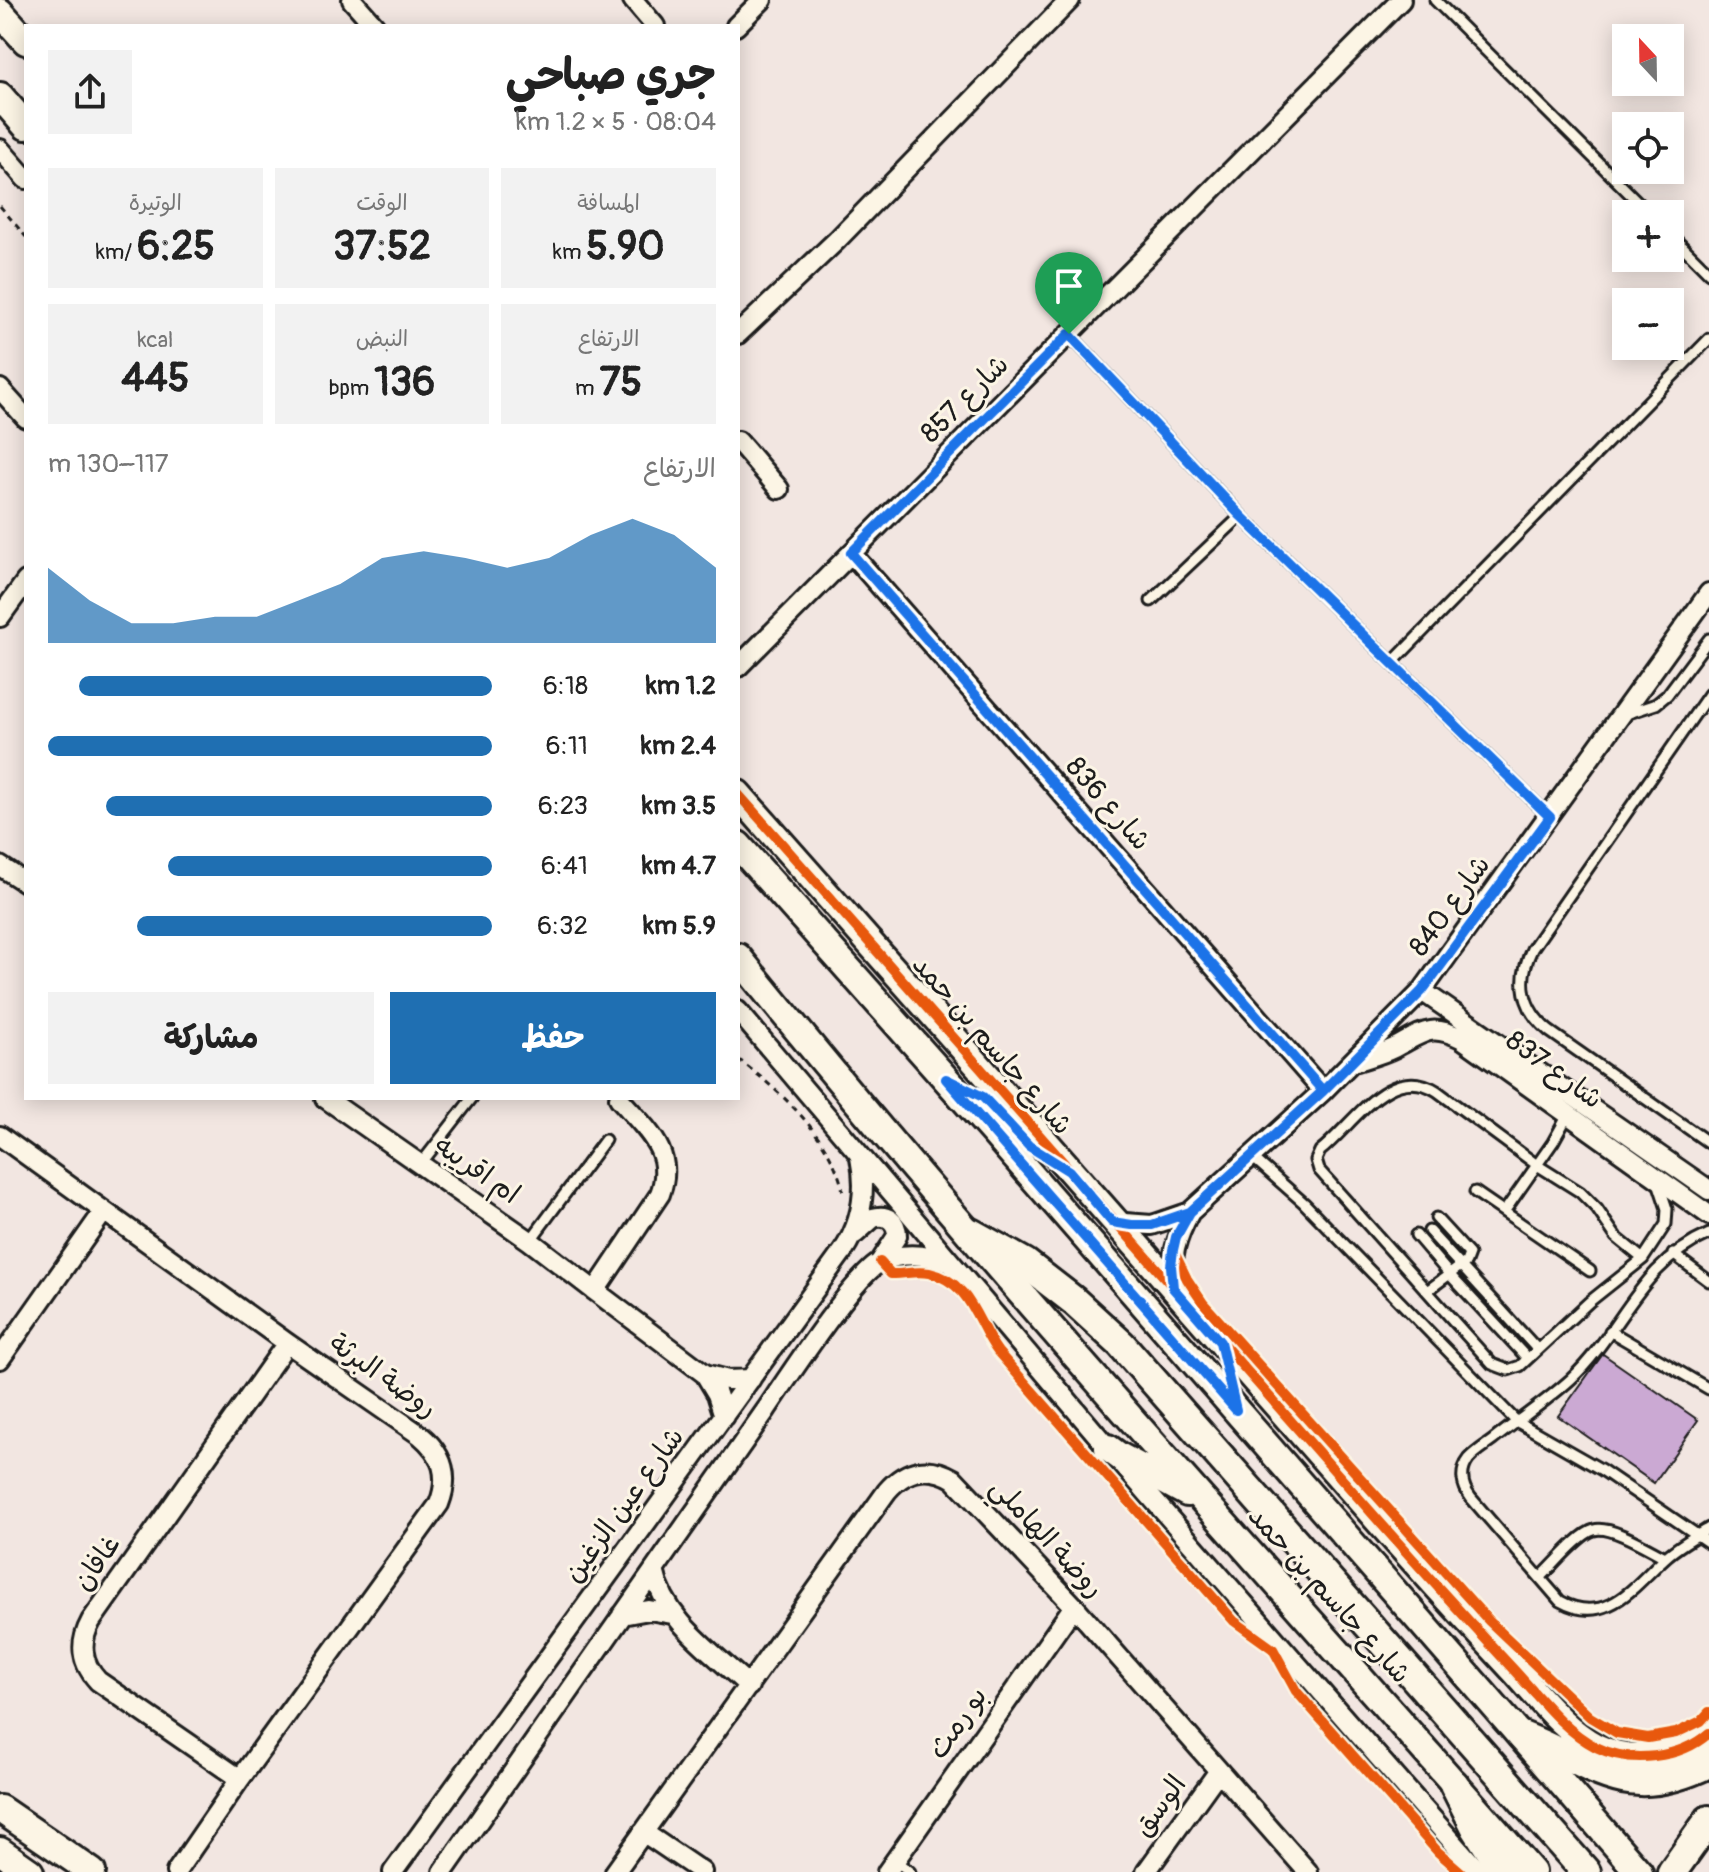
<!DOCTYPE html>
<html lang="ar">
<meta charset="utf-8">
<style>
body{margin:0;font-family:Pangolin,"Playpen Sans Arabic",sans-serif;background:#f2f2f2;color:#222;direction:rtl;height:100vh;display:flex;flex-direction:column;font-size:30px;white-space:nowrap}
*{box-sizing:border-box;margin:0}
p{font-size:26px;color:#767676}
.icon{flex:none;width:44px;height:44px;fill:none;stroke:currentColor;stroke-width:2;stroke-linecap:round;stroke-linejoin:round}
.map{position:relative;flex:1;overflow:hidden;direction:ltr}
.details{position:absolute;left:24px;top:24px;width:716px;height:1076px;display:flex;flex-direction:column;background:#fff;border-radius:0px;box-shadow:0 4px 20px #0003;direction:rtl}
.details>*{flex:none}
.needle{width:52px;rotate:338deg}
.tools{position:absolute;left:1612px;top:24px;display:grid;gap:16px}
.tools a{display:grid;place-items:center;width:72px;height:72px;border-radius:0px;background:#fff;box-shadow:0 4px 20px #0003;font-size:40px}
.pin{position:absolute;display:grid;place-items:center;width:68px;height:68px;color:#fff;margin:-82px -34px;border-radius:50% 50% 50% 0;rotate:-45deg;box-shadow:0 0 8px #0007}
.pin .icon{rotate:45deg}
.round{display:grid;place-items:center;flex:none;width:84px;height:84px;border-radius:0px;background:#f2f2f2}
.head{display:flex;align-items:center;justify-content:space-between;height:136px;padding:0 24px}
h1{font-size:44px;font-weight:700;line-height:60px}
.stats{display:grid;grid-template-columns:repeat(3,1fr);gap:12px;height:136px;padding:8px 24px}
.stats div{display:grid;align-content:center;border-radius:0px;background:#f2f2f2;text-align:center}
.stats b{font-size:40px;font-weight:700}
.stats small{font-size:22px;font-weight:400}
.stats p{font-size:22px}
.chart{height:224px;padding:16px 24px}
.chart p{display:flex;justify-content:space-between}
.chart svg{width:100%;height:144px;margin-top:8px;fill:#1f6fb2;opacity:.7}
.primary-button{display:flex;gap:16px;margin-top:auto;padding:16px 24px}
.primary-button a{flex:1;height:92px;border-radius:0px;background:#1f6fb2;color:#fff;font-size:32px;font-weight:700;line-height:92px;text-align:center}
.primary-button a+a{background:#f2f2f2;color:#222}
ul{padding:0 24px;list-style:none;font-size:26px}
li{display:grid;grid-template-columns:128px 96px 1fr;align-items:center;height:60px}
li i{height:20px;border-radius:10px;background:#1f6fb2}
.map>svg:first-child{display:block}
</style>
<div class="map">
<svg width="1709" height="1872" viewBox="0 0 1709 1872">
<rect width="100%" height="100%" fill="#f2e6e1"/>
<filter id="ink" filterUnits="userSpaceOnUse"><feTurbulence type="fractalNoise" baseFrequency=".0125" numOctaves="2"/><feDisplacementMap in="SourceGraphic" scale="16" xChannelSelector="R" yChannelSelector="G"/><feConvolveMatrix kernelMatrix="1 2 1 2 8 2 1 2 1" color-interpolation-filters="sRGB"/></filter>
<g filter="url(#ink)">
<path fill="#cba9d3" stroke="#1c1c1c" stroke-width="2" d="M1603,1354L1698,1420L1654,1483L1558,1416Z"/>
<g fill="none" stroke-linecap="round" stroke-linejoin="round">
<defs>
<path id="lane" d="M1435,0L1650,214
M1670,234L1709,273
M1069,334L1241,516L1550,817
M1151,601L1241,516
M1392,663L1709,339
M1709,694L1532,949C1517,980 1522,1009 1549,1031L1709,1143
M1626,714L1656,704L1667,695L1709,639
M1251,1156L1304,1203L1516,1421L1602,1470L1709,1543
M420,1165L472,1098
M1475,1192L1590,1271
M1504,1212L1553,1142L1568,1115
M1429,1231L1537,1349
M1709,1234C1638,1265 1623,1330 1571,1379C1547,1401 1519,1419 1493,1440C1485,1446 1475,1452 1469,1459C1459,1472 1462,1486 1471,1498L1560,1601C1608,1628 1635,1584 1667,1556C1680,1545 1694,1537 1709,1528
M1416,1235L1450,1275L1527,1358
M530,1241L605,1140
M1673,1254L1709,1281
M1643,1259L1616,1237L1597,1209L1580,1192L1537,1165L1437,1091C1390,1061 1353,1125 1320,1151L1316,1160L1319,1170L1492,1364L1508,1370L1520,1366L1589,1302L1643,1259L1666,1224L1667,1209L1658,1182
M1427,1291L1466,1262L1469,1254L1436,1218
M1610,1331L1709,1389
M1541,1577C1554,1565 1579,1534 1594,1530C1611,1525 1649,1549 1665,1557
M896,1861L910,1872"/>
<path id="street" d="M352,0L375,26
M633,0L655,26
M736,26L762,0
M0,149L26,179
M738,334L837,240L1070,0
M0,389L26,418
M738,441L779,489
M851,553L1323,1091
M0,617L26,581
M738,667L1401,0
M0,866L26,883
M1422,991L1709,1190
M738,1011L1108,1448L1479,1872
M1357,1061C1370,1057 1382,1054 1394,1048C1423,1033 1429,1023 1461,1038L1709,1215
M325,1098L530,1241L595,1291L660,1194C676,1151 645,1129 619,1098
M0,1136L287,1343L420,1435C443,1454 450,1476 439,1504L240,1779L176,1872
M1112,1222L1152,1225L1190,1212L1323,1091L1422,991L1709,593
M855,1234L873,1218C887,1214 897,1221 897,1236L880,1262
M1173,1288C1170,1258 1176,1238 1190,1212
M595,1291L705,1374L728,1380L751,1379
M0,1359L104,1211
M705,1374L717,1394L724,1416
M654,1570C664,1621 713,1652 749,1686
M622,1615L649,1610L672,1614
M240,1779L98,1681C81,1663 79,1643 91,1621L287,1343
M643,1832L702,1872
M393,1872L843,1251C862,1222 867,1191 860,1157
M443,1872C551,1718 658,1564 766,1410C785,1382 856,1273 881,1262C903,1251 929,1255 951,1263
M615,1872L887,1491C906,1469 929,1464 954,1479L1074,1606L1308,1872
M887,1872L1074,1606
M1146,1872L1218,1772"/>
<path id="secondary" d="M0,12L26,41
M0,96L26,126
M738,794C948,1029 1153,1267 1363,1503C1412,1559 1463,1615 1514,1670C1539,1697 1563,1730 1596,1747C1630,1764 1680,1759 1709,1733
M738,845L995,1134L1639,1872
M738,957C992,1271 1266,1568 1532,1872
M1108,1448L1119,1456L1187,1493
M0,1809L92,1872
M0,1851L30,1872"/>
<path id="primary" d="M971,1233L1025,1263L1074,1301L1121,1344L1586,1872
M1522,1736C1597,1765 1624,1805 1709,1763
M1454,1784L1476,1828L1504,1872
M1672,1872L1709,1820"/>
</defs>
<use href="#lane" stroke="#1c1c1c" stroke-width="15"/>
<use href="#street" stroke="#1c1c1c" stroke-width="24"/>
<use href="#secondary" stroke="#1c1c1c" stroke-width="32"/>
<use href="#primary" stroke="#1c1c1c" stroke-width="34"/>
<path stroke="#1c1c1c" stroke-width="3" stroke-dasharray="6 6" stroke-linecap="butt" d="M0,206L26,237
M738,1059C781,1092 831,1136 843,1191"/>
<use href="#lane" stroke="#fcf5e5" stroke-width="9"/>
<use href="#street" stroke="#fcf5e5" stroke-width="18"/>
<use href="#secondary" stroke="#fcf5e5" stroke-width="26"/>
<use href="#primary" stroke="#fcf5e5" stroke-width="28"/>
<defs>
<path id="cycleway" d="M738,794C948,1029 1153,1267 1363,1503C1412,1559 1463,1615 1514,1670C1539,1697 1563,1730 1596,1747C1630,1764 1680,1759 1709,1733
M1173,1250L1187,1279L1203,1303L1489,1621L1590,1717L1617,1733L1648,1738L1676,1733L1701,1721L1709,1712
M880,1262L891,1274C903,1275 915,1270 929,1273C972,1282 976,1323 998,1352L1234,1621L1273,1649L1296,1691L1438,1852L1461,1872"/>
</defs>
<use href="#cycleway" stroke="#fcf5e5" stroke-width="15"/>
<use href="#cycleway" stroke="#e8590c" stroke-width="10"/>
</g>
</g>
<g fill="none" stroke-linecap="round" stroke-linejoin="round" filter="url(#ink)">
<defs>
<path id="route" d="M1069,334L851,553L1323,1091L1190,1212L1152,1225H1132L1112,1222L1069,1171L1029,1146L983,1097L946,1079L1236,1410L1220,1342L1173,1288L1171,1266L1173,1250L1176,1237L1190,1212L1323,1091L1422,991L1550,817L1241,516L1069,334"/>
</defs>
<use href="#route" stroke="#fff" stroke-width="16"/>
<use href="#route" stroke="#1a73e8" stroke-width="10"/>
</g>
<g text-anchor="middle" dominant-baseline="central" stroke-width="6" stroke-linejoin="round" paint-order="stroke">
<g font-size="28" fill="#1c1c1c" stroke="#fcf5e5">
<text transform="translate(965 399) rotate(-45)">شارع 857</text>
<text transform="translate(1108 804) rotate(49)">شارع 836</text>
<text transform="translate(1450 906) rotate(-54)">شارع 840</text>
<text transform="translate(992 1045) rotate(49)">شارع جاسم بن حمد</text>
<text transform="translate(1554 1070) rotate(36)">شارع 837</text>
<text transform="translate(477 1170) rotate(35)">ام اقريبه</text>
<text transform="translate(383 1376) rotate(35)">روضة البرثة</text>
<text transform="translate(624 1505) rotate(-54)">شارع عين الزغين</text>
<text transform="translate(1047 1538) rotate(47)">روضة الهاملي</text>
<text transform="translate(97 1563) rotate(-55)">غافان</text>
<text transform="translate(1329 1595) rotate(48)">شارع جاسم بن حمد</text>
<text transform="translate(958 1723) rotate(-55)">بو رمث</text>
<text transform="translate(1160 1806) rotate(-54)">الوسق</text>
</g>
</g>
</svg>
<div class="tools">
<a><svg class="needle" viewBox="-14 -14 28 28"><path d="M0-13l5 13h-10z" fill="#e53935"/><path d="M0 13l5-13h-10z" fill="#767676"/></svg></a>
<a><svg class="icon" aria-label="locate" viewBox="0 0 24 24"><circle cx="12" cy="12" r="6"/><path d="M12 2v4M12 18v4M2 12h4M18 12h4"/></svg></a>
<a>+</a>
<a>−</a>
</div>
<div class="pin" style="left:1069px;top:334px;background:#1e9e55"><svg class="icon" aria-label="arrive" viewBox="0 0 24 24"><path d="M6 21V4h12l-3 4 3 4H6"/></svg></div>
<section class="details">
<div class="head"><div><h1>جري صباحي</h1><p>08:04 · 5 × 1.2 km</p></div><a class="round"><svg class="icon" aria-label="share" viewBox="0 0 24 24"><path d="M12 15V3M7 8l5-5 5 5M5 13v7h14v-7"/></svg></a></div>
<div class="stats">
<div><p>المسافة</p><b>5.90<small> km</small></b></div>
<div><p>الوقت</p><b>37:52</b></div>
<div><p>الوتيرة</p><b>6:25<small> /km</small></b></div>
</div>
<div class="stats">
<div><p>الارتفاع</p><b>75<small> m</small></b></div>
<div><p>النبض</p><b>136<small> bpm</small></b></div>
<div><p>kcal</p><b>445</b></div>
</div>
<div class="chart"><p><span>الارتفاع</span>117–130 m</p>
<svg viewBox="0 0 160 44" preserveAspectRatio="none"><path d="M0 44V21L10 31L20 38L30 38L40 36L50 36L60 31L70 26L80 18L90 16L100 18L110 21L120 18L130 11L140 6L150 11L160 21V44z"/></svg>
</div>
<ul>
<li><b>1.2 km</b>6:18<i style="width:93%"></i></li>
<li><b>2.4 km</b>6:11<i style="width:100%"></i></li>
<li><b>3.5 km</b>6:23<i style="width:87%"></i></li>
<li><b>4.7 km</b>6:41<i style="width:73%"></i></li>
<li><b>5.9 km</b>6:32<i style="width:80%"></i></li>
</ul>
<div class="primary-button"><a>حفظ</a><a>مشاركة</a></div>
</section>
</div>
